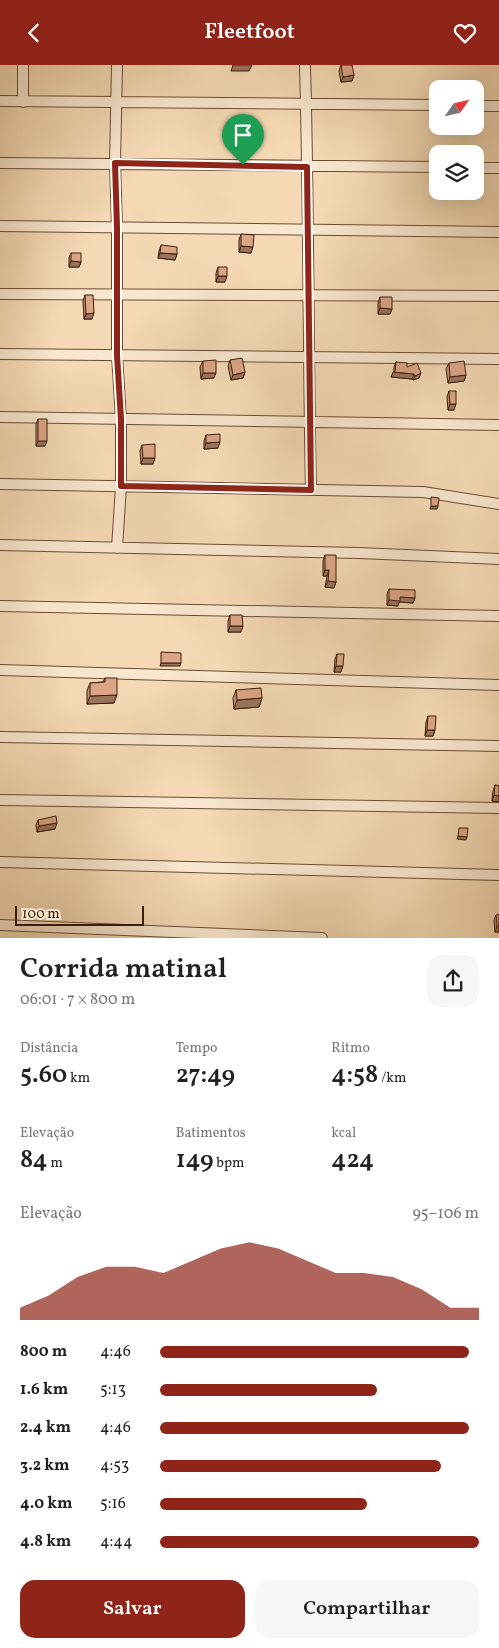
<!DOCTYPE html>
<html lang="pt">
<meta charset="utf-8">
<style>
body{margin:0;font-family:Vollkorn,serif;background:#f6f6f6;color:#222;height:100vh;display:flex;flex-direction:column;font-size:19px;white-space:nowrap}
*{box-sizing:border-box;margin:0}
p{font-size:16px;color:#767676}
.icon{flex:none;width:28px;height:28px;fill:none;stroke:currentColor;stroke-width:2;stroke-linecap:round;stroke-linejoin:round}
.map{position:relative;height:873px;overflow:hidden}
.panel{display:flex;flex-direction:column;background:#fff;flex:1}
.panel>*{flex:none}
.needle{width:32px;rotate:56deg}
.buttons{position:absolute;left:429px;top:15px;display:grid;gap:10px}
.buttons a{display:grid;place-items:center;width:55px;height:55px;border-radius:10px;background:#fff;box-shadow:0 5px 20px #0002;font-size:25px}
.scale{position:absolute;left:15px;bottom:12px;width:129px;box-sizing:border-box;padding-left:5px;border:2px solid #3c1d0b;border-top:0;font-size:14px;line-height:18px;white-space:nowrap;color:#3c1d0b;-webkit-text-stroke:4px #f8e6ce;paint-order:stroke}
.pin{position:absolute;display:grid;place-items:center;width:42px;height:42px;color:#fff;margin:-51px -21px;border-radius:50% 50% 50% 0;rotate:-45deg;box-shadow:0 0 5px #0007}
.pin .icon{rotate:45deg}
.round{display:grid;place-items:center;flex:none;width:52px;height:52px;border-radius:15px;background:#f6f6f6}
.summary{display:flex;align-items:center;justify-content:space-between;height:85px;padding:0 20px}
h1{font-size:28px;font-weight:600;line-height:38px}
.stats{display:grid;grid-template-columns:repeat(3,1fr);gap:8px;height:85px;padding:5px 20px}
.stats div{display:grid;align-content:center}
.stats b{font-size:25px;font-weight:600}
.stats small{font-size:14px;font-weight:400}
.stats p{font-size:14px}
.chart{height:140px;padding:10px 20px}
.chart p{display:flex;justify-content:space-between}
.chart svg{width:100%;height:90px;margin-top:5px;fill:#8f2418;opacity:.7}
.button{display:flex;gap:10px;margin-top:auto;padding:10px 20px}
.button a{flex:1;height:58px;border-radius:15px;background:#8f2418;color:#fff;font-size:20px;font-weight:600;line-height:58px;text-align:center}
.button a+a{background:#f6f6f6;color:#222}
ul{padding:0 20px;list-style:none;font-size:16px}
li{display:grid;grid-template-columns:80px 60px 1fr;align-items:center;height:38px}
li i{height:12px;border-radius:6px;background:#8f2418}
header{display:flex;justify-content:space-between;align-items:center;height:65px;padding:0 20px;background:#8f2418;color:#fff;font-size:22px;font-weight:600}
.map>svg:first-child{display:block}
</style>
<header><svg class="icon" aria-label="back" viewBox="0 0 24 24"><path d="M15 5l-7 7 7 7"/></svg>Fleetfoot<svg class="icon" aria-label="heart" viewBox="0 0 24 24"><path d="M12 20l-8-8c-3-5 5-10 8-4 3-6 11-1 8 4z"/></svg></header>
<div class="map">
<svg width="499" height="873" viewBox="0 0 499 873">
<rect width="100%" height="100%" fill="#f4d9b4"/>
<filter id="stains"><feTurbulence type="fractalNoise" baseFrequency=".004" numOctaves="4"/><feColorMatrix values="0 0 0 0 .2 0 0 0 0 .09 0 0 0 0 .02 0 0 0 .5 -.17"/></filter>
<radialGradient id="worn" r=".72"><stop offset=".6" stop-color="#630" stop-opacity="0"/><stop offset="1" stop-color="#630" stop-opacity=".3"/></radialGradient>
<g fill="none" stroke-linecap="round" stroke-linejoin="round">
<defs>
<path id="minor" d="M117,0L115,98L117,162V290L121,354V421L117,483
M305,0C309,142 308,283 311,425
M0,36L438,40
M23,37V0
M475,41H499
M0,98L438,102
M475,103H499
M0,161L499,167
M0,229L499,231
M0,289L499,294
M0,352L499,360
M0,419L423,427L499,439
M0,480L359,488L499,494
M0,541L499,551
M0,605L499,620
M0,672L499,681
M0,735L499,743
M0,797L499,810
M0,860L322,873"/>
</defs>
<use href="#minor" stroke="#6a4c35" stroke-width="12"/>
<use href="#minor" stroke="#f8e6ce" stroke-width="10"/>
</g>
<path fill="#bd8e73" stroke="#3c1d0b" d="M341,0L354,10L352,16L341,17L339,6Z
M241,169L251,188L239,187V175Z
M161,180L177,189L175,195L158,193L159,186Z
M71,188L81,197L79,202H69V193Z
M218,202L225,217H216V208Z
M85,230L92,254H84L83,236Z
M380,232L392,244L390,249H378V238Z
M230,295L245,307L243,313L231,315L228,301Z
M203,296L214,313L201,314L200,302Z
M396,297L407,302L419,313L413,315L412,314L391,312L394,307V302Z
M449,298L466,310L464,316L448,318L446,304Z
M449,326L454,345H448L447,332Z
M38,354L45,381H36V359Z
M206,370L218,383L204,384V376Z
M142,380L153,399H141L140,386Z
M325,490L336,517L334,523L325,522L327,511H323V496Z
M389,524L415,533L413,538L399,537L398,541L387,540V529Z
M230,550L241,567H228V556Z
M337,589L341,607H334L335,594Z
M105,613L114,638L87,639V626L90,618L103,617Z
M236,625L262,633L259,642L234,644L233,633Z
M428,651L435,665L433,671H425L426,657Z
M495,720L499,721V737L492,736L493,726Z
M38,755L55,764L37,767L36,760Z
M496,850L499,867H495L494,855Z"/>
<path fill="#9a745e" stroke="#3c1d0b" d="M233,0H252L249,6H231Z
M354,10L352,16L341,17L343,12Z
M241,181L253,182L251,188L239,187Z
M160,188L177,189L175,195L158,193Z
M71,196L81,197L79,202H69Z
M218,211H227L225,217H216Z
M380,243L392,244L390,249H378Z
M94,248L92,254H84L86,249Z
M245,307L243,313L231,315L233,310Z
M393,307L414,309L412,314L391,312Z
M203,308H216L214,313L201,314Z
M421,308L419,313L413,315L415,311Z
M466,310L464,316L448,318L450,312Z
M450,339H456L454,345H448Z
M38,376H47L45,381H36Z
M220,377L218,383L204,384L206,378Z
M143,393H155L153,399H141Z
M431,441H438L437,444H430Z
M325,505H329L327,511H323Z
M328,516L336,517L334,523L325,522Z
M400,532L415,533L413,538L399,537L398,541L387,540L389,535Z
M230,561H243L241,567H228Z
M161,598H181L180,601H160Z
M336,601H343L341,607H334Z
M117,630L114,638L87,639L90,631Z
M262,633L259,642L234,644L237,635Z
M427,665H435L433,671H425Z
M494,730L499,731V737L492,736Z
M57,758L55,764L37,767L39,761Z
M458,771L467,772L466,775L457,774Z
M497,861H499V867H495Z"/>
<path fill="#dca586" stroke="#3c1d0b" d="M341,0H352L354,10L343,12Z
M241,169L254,170L253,182L241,181Z
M161,180L177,182V189L160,188Z
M71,188H81V197L71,196Z
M218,202H227V211H218Z
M85,230H93L94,248L86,249Z
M380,232H392V244L380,243Z
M242,293L245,307L233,310L230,295Z
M216,295V308H203V296Z
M464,296L466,310L450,312L449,298Z
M396,297L407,298V302L417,298L421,308L415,311L414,309L393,307L395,306Z
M449,326H456V339H450Z
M38,354H47V376H38Z
M220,369V377L206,378V370Z
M155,379V393H143L142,380Z
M431,432L439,433L438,441H431Z
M325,490H336V517L328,516L329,505H325Z
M389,524L415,525V533L400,532V536L389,535Z
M230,550H242L243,561H230Z
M161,587L181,588V598H161Z
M337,589H344L343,601H336Z
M105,613H117V630L90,631V618L105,617Z
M261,623L262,633L237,635L236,625Z
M428,651H436L435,665H427Z
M495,720L499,721V731L494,730Z
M56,751L57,758L39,761L38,755Z
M459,763H468L467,772L458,771Z
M499,849V861H497L496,850Z"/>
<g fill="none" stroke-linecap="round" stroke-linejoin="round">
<defs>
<path id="route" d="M115,98L307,102L311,425L121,421V354L117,290V162Z"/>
</defs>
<use href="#route" stroke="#fff" stroke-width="10"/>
<use href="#route" stroke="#8f2418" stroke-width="6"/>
</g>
<rect width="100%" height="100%" filter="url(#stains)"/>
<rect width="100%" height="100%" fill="url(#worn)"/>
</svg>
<div class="buttons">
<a><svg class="needle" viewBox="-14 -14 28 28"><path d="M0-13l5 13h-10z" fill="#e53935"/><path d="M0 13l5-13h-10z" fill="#767676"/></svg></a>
<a><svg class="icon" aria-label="layers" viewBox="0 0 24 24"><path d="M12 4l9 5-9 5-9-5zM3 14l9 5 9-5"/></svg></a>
</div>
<div class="scale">100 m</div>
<div class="pin" style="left:243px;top:100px;background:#1e9e55"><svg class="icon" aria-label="arrive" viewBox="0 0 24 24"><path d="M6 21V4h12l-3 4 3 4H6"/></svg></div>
</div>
<section class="panel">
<div class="summary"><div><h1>Corrida matinal</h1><p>06:01 · 7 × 800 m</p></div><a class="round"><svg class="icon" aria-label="share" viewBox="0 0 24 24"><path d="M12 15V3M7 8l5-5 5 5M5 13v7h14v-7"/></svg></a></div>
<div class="stats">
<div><p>Distância</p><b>5.60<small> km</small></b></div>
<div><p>Tempo</p><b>27:49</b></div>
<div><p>Ritmo</p><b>4:58<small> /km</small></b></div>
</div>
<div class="stats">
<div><p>Elevação</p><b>84<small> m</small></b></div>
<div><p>Batimentos</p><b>149<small> bpm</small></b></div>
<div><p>kcal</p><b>424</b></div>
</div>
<div class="chart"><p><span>Elevação</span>95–106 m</p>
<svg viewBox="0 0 160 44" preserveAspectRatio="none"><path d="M0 44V38L10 32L20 23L30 18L40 18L50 21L60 15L70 9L80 6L90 9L100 15L110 21L120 21L130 23L140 29L150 38L160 38V44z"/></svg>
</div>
<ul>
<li><b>800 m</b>4:46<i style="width:97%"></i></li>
<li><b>1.6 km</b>5:13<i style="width:68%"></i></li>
<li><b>2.4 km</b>4:46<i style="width:97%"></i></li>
<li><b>3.2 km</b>4:53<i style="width:88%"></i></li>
<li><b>4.0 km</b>5:16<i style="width:65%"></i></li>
<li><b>4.8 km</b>4:44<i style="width:100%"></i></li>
</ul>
<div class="button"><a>Salvar</a><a>Compartilhar</a></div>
</section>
